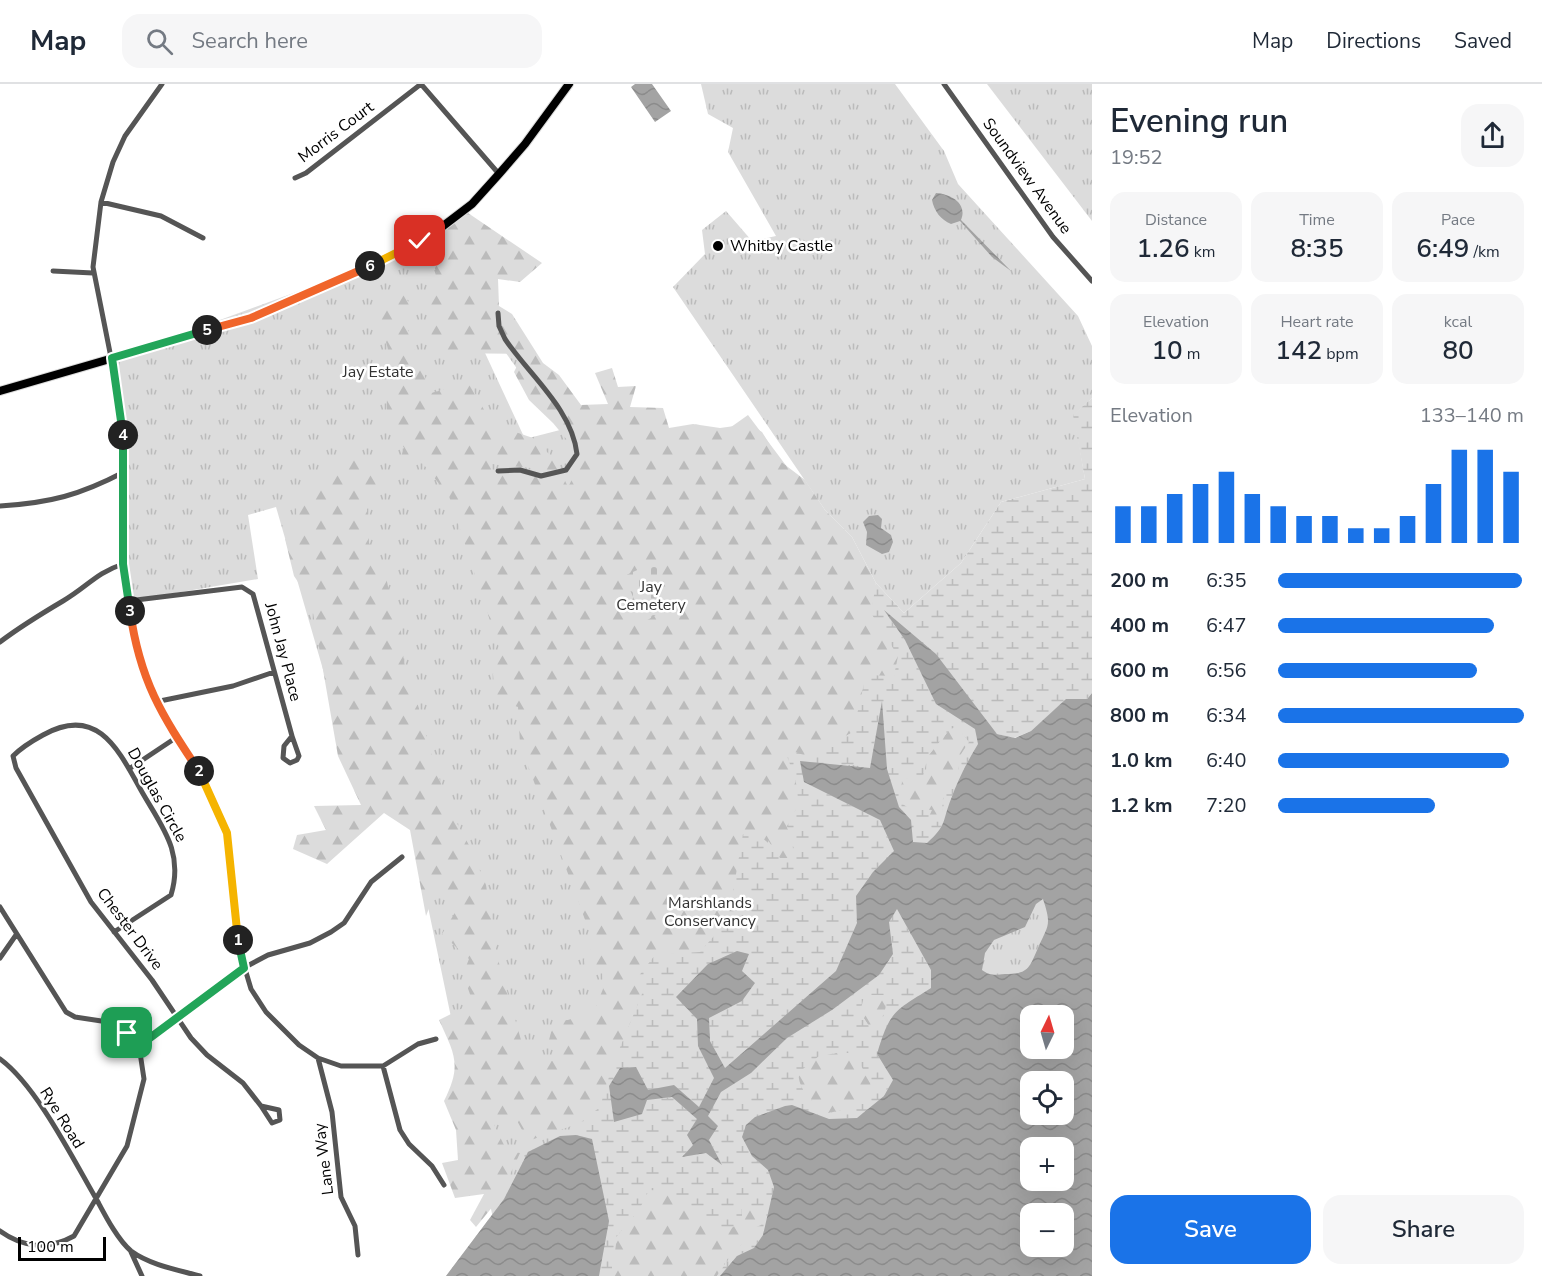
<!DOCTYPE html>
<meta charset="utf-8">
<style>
body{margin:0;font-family:"Nunito Sans",sans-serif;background:#f6f6f7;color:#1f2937;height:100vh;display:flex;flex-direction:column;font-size:22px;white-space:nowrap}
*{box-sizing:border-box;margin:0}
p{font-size:20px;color:#747a83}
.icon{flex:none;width:33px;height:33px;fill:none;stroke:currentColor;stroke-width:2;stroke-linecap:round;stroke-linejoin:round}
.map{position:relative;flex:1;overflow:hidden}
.side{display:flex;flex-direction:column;background:#fff;width:450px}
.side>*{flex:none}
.needle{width:39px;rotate:5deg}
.tools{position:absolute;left:1020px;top:921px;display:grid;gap:12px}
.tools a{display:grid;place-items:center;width:54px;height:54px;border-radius:12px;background:#fff;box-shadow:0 6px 24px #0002;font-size:30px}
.scale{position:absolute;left:18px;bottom:15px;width:88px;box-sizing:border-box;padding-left:6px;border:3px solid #000;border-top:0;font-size:16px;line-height:21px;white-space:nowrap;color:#000;-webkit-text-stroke:4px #fff;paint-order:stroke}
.pin{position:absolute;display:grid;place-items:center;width:51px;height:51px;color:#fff;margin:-26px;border-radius:12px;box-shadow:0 3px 9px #0006}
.km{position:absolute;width:30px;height:30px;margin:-15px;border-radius:50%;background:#222;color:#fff;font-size:16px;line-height:30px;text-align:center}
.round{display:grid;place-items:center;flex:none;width:63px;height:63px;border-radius:18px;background:#f6f6f7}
.head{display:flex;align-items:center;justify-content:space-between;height:102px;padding:0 18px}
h1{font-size:33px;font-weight:600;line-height:45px}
.figures{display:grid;grid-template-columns:repeat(3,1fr);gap:9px;height:102px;padding:6px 18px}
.figures div{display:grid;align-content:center;border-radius:15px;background:#f6f6f7;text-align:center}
.figures b{font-size:26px;font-weight:600}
.figures small{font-size:16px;font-weight:400}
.figures p{font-size:16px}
.chart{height:168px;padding:12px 18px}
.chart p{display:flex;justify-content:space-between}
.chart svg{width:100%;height:108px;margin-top:6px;stroke:#1a73e8;stroke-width:6}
.button{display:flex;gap:12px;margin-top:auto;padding:12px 18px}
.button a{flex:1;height:69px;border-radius:18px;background:#1a73e8;color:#fff;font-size:24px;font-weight:600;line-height:69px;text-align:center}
.button a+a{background:#f6f6f7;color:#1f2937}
ul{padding:0 18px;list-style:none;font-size:20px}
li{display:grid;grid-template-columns:96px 72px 1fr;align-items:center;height:45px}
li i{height:15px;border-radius:8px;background:#1a73e8}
header{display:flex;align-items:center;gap:36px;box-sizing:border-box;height:84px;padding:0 30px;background:#fff;border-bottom:2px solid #e0e1e3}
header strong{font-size:28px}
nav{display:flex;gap:33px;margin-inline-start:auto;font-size:21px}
.search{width:420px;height:54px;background:#f6f6f7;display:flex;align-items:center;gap:15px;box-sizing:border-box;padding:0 21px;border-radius:18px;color:#747a83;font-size:22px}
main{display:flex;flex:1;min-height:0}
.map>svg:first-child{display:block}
</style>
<header>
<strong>Map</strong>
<div class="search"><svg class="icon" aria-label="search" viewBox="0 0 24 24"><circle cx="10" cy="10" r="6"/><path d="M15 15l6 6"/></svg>Search here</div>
<nav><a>Map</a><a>Directions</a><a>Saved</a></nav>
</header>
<main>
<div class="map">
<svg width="1092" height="1192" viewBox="0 0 1092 1192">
<defs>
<pattern id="grass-tufts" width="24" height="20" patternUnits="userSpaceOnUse" patternTransform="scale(1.5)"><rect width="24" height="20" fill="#dcdcdc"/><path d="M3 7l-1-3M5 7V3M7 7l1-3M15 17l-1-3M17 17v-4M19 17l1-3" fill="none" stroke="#bbb"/></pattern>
<pattern id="forest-firs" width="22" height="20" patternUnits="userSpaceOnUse" patternTransform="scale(1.5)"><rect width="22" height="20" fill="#dcdcdc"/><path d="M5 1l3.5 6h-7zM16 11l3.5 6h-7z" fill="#bbb"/></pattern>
<pattern id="wetland-marsh" width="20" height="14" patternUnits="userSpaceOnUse" patternTransform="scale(1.5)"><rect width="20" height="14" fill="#dcdcdc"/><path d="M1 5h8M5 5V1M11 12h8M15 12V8" fill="none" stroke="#bbb"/></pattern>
<pattern id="cemetery-stones" width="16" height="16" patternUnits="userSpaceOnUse" patternTransform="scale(1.5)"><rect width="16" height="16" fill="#dcdcdc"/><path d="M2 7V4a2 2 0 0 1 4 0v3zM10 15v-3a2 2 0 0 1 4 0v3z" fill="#bbb"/></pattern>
<pattern id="water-waves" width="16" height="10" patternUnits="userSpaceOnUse" patternTransform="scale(1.5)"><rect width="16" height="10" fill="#a3a3a3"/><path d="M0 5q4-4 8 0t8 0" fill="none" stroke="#8b8b8b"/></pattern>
</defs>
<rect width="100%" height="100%" fill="#fff"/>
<path fill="url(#grass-tufts)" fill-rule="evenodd" d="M701,0H895L944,67L958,100L1078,232L1092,262V314L1074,331L1085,395L1001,418L961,479L904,529L876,499L852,453L825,426L673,203L705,170L702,146L726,127L752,157L776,152L728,68L733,44L708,30Z
M987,0H1092V137Z
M444,151L667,465L578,435L706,534L638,409L748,331L1060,746L1047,867L775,1192H505L408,727L344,658L276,423L248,431L258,495L128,517L110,268L112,274L127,270L427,160L430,152L432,157ZM446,185L560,345V346L525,355Z"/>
<path fill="url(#forest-firs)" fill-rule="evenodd" d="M468,129L542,179L520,198L498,195L499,222L512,230L543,279L559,291L581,321L608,320L595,289L612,284L618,303L636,302L630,323L663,324L669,344L693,340L720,344L749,340L762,348L780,377L805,396L825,426L852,453L876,499L871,530L899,572L894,592L859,625L853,648L808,673L787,672C797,700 805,716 787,742L793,764L790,774L780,775L768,756L735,804L728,836L700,868L655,872L626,953L612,983L600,1023L580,1039L528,1057L515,1033L494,1041L507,1067L520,1069L498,1116L476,1143L470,1136L484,1110L455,1114L442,1079L458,1076L456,1046L444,1017C462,981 455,971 439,936L473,919L463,890L469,875L442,850L459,822L436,806L426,832L410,746L384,729L327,780L293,765L297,751L326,746L314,722L361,721L338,672L311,517L294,492L285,455L297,451L296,414L313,405L338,375L360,376L385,388L367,425L369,459L385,487L393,529L401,548L404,579L448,723L470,763L486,801L497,872L527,977H554L559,969L549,956L554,937L568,936L594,927L603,905L602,883H586L584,876L594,860L520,660L518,623L495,615L493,590L500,566L449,412L420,376L398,382L404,364C399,353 388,338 387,325C385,289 399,269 374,236L403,209L413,226L405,238L431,309L469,299L492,340L533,354L555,376L568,403L583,375L553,339L529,316L514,288L523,270L441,269C424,243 422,221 438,194L427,160ZM492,380L531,384V394L496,390L492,387Z
M957,643L969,658L958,675L959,691L942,718V738H926L931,727C919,725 909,728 900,717L902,695L926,688L928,672L950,645Z
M871,911H884C889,926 883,936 871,945L860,929L864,913Z
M837,969H854L870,998L873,1010L848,1025L823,1030C812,1012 801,1013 797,988L819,972Z
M648,1106C682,1106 676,1118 699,1134C708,1141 719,1142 730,1144L741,1124L761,1126C770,1150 748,1153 737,1163C729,1170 723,1183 717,1192H612L617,1152L639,1126Z"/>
<path fill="url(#wetland-marsh)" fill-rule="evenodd" d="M1092,314V609L1087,615L1066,616L1031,647L1014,654L997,650L885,528L905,556L936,620L975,645L978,660C967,678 958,696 951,715C942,738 946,741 927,759H913L911,736L899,723L887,685L881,620L870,684L847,680L804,698L880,736L894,767L873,788L856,812L857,839L836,887L725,985L710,957L709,934L742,917V887L749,870L697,935L698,962L714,994L699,1023L674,1001L647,1016L672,1013L697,1035L693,1060L683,1072L706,1069L721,1079C714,1065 703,1048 708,1031C714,1009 732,1002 749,990C762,980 772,965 785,955C823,926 865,911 893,870L889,837L896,825L931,886V904L898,923L877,970L893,996C867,1044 837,1041 792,1021L746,1041L743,1053L752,1072L768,1086L774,1103L763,1151L754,1164L737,1172L720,1192H717L737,1163L754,1154V1144L761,1141V1126L742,1124V1137L730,1145C719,1142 707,1141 698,1133C677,1117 678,1106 649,1106L639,1126L617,1152L612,1173V1192H446L504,1115L528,1068L560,1052L576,1050L580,1039L600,1023L612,983L642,910L638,893L655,871L700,868L728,836L743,750C763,749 769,759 780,774H790L793,764L787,742C805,716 797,700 787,672L796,668L808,673L853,648L866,591L894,592L898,572L871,529L876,499L904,529L961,479L1001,418L1085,395L1073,331ZM957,643L969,658L958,675L959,691C942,701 942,721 942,738L927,737L932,726C919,725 909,728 900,717L902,695L914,693L922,696L928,672L950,645ZM871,911H884C889,925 883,936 871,945L860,928L864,913ZM837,969H854L870,998L873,1009L865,1010C858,1025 839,1027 823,1030C812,1012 801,1013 798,989L819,972Z"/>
<path fill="url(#cemetery-stones)" d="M655,478L673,521L644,538L624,492Z"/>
<path fill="url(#water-waves)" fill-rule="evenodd" d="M635,0H652L671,27L655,38L631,3Z
M936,109C950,110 968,119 961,136L1011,187L992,173L960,137L951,140C941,136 934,127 932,116Z
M878,431L882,435L881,444L891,451L893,458L889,468L882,470L866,461L867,448L863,438L869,432Z
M884,526L936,570L997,650L1015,654L1031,647L1066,615H1087L1092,609V1192H720L737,1172L754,1164L763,1151L774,1103L768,1086L752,1072L742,1053L746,1041L755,1033L785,1022L792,1021L829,1035L857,1034L884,1012L893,996L877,970C890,926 895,927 931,904V886L897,825L889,838L893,870L879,891L832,926L787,954L751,989L721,1008L708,1032L718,1042L709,1056L722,1081L706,1069L682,1073L693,1061L687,1051L697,1035L672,1013L647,1016L642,1030L614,1038L609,1002L620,984L636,983L648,1006L674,1001L699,1023L714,994L698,962L697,935L676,913L708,880L737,867L749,870L742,887L755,899L742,917L709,934L710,957L725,984L836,887L857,839L856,812L873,788L894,767L880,736L804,698L800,677L870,684L882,617L887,685L899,723L911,736L913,758L927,759C947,741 942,738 951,715C958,696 967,678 978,660L975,645L936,620L905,556ZM1043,815C1052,842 1048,841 1038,864C1029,884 1029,890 1005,890C995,891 990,892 982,886L985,869L994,856L1025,843L1036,820ZM1030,932H1064V964H1030ZM1030,998H1064V1030H1030ZM1030,1064H1064V1096H1030ZM1030,1130H1064V1162H1030Z
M576,1051L592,1055L609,1137L599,1192H446L504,1115L528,1068L560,1052Z"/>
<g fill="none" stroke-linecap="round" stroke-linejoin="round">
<defs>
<path id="primary" d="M0,307L251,234L390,173L430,152L472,120L499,90L525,60L569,0"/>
</defs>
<use href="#primary" stroke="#dbdbdb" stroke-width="10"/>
<path stroke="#555" stroke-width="5" d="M162,0L125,52L113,78L101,118L93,183L123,334V480L141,581L153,614L200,687L227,749L240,868L251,905L266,928L299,961L318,974L341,982H383L418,960L436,955
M421,0L499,90
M944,0L1053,153L1092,197
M295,94L306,89L421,0
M101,118L161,132L203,154
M53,187L93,189
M498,387L520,386L541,392L566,386L577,370C572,325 529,291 505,255L499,242L498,229
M0,422C50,419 80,411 124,388
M128,517L242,503L253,510L292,652
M0,558C21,542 41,530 63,517C87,503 96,489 123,480
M155,618L233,602L274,588
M292,652L299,672L297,676L290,679L283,674L284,662Z
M129,685L177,653
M0,823L66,928L75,933L108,938L127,949L139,962L144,995L127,1062L74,1152C49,1166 23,1164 0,1147
M114,848L171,811C184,768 162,743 142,708C119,667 98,620 43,651C32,657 22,663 13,672L16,684L91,818L152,896L191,954L207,971L243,999L261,1022L279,1026L280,1036L272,1039L261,1022
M0,874L16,851
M139,962L234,889L268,871L310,859L331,848L344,839L371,798L402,773
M318,974L332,1028L341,1113L355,1142L358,1171
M0,975C37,1002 74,1077 98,1118C106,1133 118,1156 131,1167C150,1181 178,1186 200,1192
M383,982L400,1046L409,1060L432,1082L444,1101
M131,1168L142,1192"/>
<use href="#primary" stroke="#000" stroke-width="8"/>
</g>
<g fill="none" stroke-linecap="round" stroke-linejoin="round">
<defs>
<path id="split-1" d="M127,949L139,962L244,884L238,856"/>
<path id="split-2" d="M199,687L227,749L238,856"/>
<path id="split-3" d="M130,527C140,597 161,630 199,687"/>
<path id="split-4" d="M123,351V480L130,527"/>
<path id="split-5" d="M123,351L112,274L207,246"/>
<path id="split-6" d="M207,246L251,234L370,182"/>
<path id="split-7" d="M370,182L420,157"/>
</defs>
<use href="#split-1" stroke="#fff" stroke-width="12"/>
<use href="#split-2" stroke="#fff" stroke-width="12"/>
<use href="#split-3" stroke="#fff" stroke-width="12"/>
<use href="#split-4" stroke="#fff" stroke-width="12"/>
<use href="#split-5" stroke="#fff" stroke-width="12"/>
<use href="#split-6" stroke="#fff" stroke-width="12"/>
<use href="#split-7" stroke="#fff" stroke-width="12"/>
<use href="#split-1" stroke="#22a559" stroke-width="8"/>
<use href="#split-2" stroke="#f5b400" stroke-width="8"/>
<use href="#split-3" stroke="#f0652b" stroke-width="8"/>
<use href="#split-4" stroke="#22a559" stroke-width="8"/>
<use href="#split-5" stroke="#22a559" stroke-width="8"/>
<use href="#split-6" stroke="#f0652b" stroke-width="8"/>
<use href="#split-7" stroke="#f5b400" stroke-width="8"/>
</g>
<circle fill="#000" stroke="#fff" stroke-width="2" cx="718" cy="162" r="6"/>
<g text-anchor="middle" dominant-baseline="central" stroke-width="5" stroke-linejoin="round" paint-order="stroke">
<g font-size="16" fill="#000" stroke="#fff">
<text transform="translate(336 48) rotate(-37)">Morris Court</text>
<text transform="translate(1027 92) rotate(54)">Soundview Avenue</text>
<text transform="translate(283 568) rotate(75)">John Jay Place</text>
<text transform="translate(157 711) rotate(61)">Douglas Circle</text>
<text transform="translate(130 845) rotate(53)">Chester Drive</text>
<text transform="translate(62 1034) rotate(58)">Rye Road</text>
<text transform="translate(324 1075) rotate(-97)">Lane Way</text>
</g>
<g font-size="16" fill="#000" stroke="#fff" text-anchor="start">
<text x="730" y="162">Whitby Castle</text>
</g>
<g font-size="16" fill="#333" stroke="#fff">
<text x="378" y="288">Jay Estate</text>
<text x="651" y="503">Jay<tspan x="651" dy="18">Cemetery</tspan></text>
<text x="710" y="819">Marshlands<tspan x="710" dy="18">Conservancy</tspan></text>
</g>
</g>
</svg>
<div class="tools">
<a><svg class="needle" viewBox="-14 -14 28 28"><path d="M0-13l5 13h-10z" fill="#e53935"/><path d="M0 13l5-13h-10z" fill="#747a83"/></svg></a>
<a><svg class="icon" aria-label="locate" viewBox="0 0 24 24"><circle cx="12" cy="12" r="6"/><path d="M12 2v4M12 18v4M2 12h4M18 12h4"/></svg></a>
<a>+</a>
<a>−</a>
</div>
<div class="scale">100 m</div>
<div class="pin" style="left:127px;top:949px;background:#1e9e55"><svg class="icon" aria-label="arrive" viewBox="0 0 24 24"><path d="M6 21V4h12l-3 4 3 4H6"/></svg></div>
<div class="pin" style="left:420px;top:157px;background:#d93025"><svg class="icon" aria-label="check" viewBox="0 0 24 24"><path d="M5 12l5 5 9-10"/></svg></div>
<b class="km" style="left:238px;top:856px">1</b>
<b class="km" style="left:199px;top:687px">2</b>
<b class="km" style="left:130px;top:527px">3</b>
<b class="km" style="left:123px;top:351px">4</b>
<b class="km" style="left:207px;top:246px">5</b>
<b class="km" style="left:370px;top:182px">6</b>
</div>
<section class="side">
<div class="head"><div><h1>Evening run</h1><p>19:52</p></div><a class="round"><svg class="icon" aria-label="share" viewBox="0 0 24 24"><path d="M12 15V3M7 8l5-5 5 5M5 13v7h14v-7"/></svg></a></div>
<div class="figures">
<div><p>Distance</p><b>1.26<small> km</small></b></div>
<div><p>Time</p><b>8:35</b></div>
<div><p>Pace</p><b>6:49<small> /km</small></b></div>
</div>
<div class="figures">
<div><p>Elevation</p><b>10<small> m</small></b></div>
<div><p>Heart rate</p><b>142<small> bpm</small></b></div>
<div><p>kcal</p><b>80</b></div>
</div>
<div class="chart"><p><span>Elevation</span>133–140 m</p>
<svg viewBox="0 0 160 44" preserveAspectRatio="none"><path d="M5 44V29M15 44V29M25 44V24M35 44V20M45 44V15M55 44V24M65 44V29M75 44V33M85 44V33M95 44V38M105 44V38M115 44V33M125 44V20M135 44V6M145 44V6M155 44V15"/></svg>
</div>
<ul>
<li><b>200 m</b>6:35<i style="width:99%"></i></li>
<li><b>400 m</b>6:47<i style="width:88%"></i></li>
<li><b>600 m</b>6:56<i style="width:81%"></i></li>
<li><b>800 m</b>6:34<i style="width:100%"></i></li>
<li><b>1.0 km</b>6:40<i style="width:94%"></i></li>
<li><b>1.2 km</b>7:20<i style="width:64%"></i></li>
</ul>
<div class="button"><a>Save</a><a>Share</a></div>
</section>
</main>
